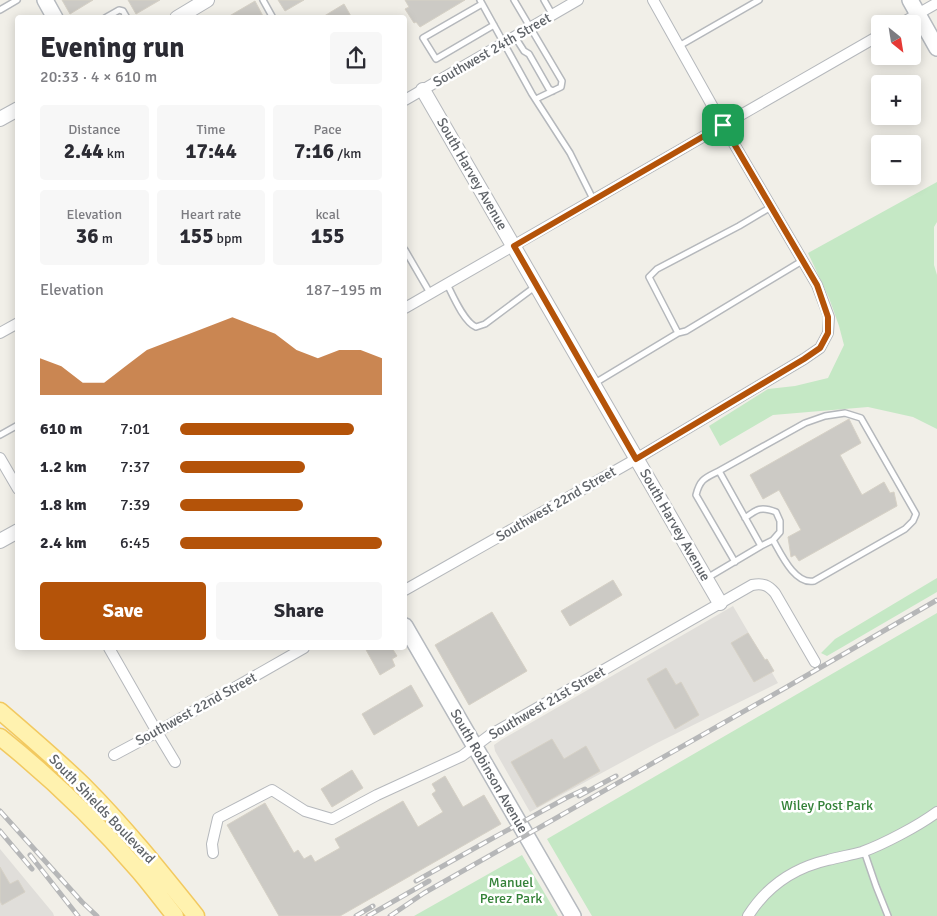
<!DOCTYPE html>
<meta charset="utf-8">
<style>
body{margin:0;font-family:Signika,sans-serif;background:#f7f7f7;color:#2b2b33;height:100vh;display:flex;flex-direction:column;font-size:19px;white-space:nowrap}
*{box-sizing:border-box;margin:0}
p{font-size:16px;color:#7c7c81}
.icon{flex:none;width:28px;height:28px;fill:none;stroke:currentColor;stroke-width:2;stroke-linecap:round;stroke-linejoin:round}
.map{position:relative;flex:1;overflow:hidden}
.panel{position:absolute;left:15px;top:15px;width:392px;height:635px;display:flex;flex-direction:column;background:#fff;border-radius:5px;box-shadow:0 2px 12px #0003}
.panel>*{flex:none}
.needle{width:32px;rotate:150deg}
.buttons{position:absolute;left:871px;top:15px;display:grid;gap:10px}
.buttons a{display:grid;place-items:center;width:50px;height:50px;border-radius:5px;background:#fff;box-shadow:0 2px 12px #0003;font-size:25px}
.pin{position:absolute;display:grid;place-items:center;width:42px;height:42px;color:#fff;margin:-21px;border-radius:10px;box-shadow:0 2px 8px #0006}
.round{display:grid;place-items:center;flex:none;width:52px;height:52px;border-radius:5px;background:#f7f7f7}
.head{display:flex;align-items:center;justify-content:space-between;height:85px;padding:0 25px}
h1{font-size:28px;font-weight:700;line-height:38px}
.stats{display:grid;grid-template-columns:repeat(3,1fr);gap:8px;height:85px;padding:5px 25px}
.stats div{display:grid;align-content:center;border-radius:5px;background:#f7f7f7;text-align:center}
.stats b{font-size:21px;font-weight:700}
.stats small{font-size:14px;font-weight:400}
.stats p{font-size:14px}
.chart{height:140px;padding:10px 25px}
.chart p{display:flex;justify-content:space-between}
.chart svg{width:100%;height:90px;margin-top:5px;fill:#b45309;opacity:.7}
.cta{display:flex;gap:10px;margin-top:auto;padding:10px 25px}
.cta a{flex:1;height:58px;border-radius:5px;background:#b45309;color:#fff;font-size:20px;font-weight:700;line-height:58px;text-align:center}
.cta a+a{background:#f7f7f7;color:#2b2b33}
ul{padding:0 25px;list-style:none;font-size:16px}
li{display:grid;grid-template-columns:80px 60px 1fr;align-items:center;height:38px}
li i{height:12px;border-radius:6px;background:#b45309}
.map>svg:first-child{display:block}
</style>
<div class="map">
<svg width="937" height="916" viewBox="0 0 937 916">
<rect width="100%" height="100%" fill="#f1efe8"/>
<path fill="#e0deda" d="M733,606L778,683L657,743L530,812L495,751L494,745L501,740Z
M0,849L53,913L54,916H0Z"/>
<path fill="#c5e8c5" d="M937,182V222L934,227V265L937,275V429L913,417L868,407L773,415L720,446L709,426L768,389L795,386L828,378L844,345L839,326L829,298L808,253Z
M937,578V592L827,656L821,653L835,639Z
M937,613V916H592L547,839Z
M522,855L558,916H414Z"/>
<path fill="#cccac5" stroke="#d6d1c6" d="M62,0H93L70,14Z
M128,0H160L136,14Z
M278,0H304L285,11Z
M405,0H465L420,27L416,22L414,23L405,9L409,7Z
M255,1L264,18H226Z
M344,4L352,18H321Z
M849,419L861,443L840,455L862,495L884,482L890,493L894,492L897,506L799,561L795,555L791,557L788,537L801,530L779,490L763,499L750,475Z
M613,580L622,595L570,626L561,611Z
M492,612L527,671L469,705L435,645Z
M748,633L765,660L767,659L774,671L754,682L731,643Z
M365,648H392L397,656L392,659L395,666L380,675Z
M666,668L676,685L681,682L699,715L675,729L647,679Z
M411,685L423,706L374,735L362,714Z
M552,739L564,759L586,746L600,771L537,807L511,762Z
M352,770L363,788L332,807L321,789Z
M445,776L463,807L484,795L501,824L340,916H279L227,825L265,803L294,853L298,850L304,859L311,855L315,862L340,848L335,839L403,801L418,827L443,812L432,794L436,791L432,784Z
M0,867L10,884L18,880L25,892L2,905L0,901Z"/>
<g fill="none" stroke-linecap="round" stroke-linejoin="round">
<defs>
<path id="service" d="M263,0L273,18
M480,0L532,94L570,153L593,199
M514,0L562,81L561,87L536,99
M544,0L552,14
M482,4L423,38L436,59L494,25
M0,10L17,0
M105,18L119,10L123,11L127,18
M515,37L524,51L529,54L549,89L553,91
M679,46L759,0
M771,207L739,226L657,269L649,277L678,333L686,331L802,261
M405,250L430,293
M447,284C453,296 464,322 476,327L485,324L536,286
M595,383L678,333
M0,435L18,425
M719,471C705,478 700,479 696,495L735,562
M745,518C757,509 761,506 776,512L780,521V532L773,540
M707,578L761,546L719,471L805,423L825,416L845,413L861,418L916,514L913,521L905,529L814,581C795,585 781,554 773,540L761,546
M864,851L876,886L888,916"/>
<path id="minor" d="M900,24L937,3
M405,100L578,0
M405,308L880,35
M0,333L18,323
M0,458L18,489
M405,590L636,459L804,359L820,348L828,333L829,317L817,285L723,125L653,0
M109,648L157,732L175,762
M114,755L157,732L304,648
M213,853L212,844L218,818L272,790L305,811L332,819L377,795L462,756L490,735L752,585C763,583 768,585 775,593L815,662
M748,916C767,886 793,868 828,860C839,857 851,855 862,852C884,844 918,826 937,812"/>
<path id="tertiary" d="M177,18L207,0
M423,90L720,603
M0,119L18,109
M0,541L18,531"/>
<path id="secondary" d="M45,0L55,18
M910,0L937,48
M405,626L573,916"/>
<path id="primary" d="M0,711C28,735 56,759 83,785C124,826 160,871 196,916
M0,737C50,777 97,822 139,871C151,885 163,901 175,916"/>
</defs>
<use href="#service" stroke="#b5b8bc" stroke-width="8"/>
<use href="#minor" stroke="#b5b8bc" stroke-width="12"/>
<use href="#tertiary" stroke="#b5b8bc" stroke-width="16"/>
<use href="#secondary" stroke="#b6babf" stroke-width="18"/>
<use href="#primary" stroke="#f2c960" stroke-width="19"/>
<use href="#service" stroke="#fff" stroke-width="5"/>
<use href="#minor" stroke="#fff" stroke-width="10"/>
<use href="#tertiary" stroke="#fff" stroke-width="14"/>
<use href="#secondary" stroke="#fff" stroke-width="15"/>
<use href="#primary" stroke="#fff2af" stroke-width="16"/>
<defs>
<path id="rail" d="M579,796L616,776
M0,811L82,902L97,916
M0,831L32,869
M30,855L78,916
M416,881L484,843L566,798L585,789
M356,916L373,906
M368,916L429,881
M390,916L424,893L785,688L937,600"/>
</defs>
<use href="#rail" stroke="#b6b7b8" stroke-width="5"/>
<use href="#rail" stroke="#fff" stroke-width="3" stroke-dasharray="9" stroke-linecap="butt"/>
</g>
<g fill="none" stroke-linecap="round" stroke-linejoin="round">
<defs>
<path id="route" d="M723,125L817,285L828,317V333L820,348L804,359L636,459L514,246Z"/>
</defs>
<use href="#route" stroke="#fff" stroke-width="10"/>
<use href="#route" stroke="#b45309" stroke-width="6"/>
</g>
<g text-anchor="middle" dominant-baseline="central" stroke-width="5" stroke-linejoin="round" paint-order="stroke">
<g font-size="14" fill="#5f6368" stroke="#fff">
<text transform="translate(492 50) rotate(-30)">Southwest 24th Street</text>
<text transform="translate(472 174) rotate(60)">South Harvey Avenue</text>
<text transform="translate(556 504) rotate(-30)">Southwest 22nd Street</text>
<text transform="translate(675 525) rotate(60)">South Harvey Avenue</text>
<text transform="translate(547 703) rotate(-30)">Southwest 21st Street</text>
<text transform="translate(196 709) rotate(-29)">Southwest 22nd Street</text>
<text transform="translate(489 771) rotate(60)">South Robinson Avenue</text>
<text transform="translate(102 809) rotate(46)">South Shields Boulevard</text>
</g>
<g font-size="14" fill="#348238" stroke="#fff">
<text x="827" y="805">Wiley Post Park</text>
<text x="511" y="882">Manuel<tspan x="511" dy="16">Perez Park</tspan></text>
</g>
</g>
</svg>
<div class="buttons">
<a><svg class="needle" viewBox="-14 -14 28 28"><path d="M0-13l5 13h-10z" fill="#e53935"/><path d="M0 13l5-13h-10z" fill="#7c7c81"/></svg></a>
<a>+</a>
<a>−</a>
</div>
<div class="pin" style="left:723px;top:125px;background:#1e9e55"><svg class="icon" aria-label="arrive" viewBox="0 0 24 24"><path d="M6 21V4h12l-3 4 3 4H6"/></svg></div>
<section class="panel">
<div class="head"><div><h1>Evening run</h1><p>20:33 · 4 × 610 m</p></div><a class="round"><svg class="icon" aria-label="share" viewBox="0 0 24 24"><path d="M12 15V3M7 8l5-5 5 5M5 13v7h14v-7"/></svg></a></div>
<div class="stats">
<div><p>Distance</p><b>2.44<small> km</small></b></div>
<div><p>Time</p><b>17:44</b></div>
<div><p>Pace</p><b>7:16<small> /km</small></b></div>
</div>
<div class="stats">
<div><p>Elevation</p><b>36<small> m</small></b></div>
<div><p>Heart rate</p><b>155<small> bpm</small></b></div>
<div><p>kcal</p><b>155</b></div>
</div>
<div class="chart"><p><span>Elevation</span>187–195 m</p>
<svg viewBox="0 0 160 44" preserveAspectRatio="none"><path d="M0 44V26L10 30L20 38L30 38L40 30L50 22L60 18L70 14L80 10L90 6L100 10L110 14L120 22L130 26L140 22L150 22L160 26V44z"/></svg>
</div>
<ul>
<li><b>610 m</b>7:01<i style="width:86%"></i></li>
<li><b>1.2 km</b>7:37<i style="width:62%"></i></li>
<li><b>1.8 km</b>7:39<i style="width:61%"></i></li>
<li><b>2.4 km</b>6:45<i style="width:100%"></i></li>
</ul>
<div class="cta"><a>Save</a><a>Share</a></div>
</section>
</div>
